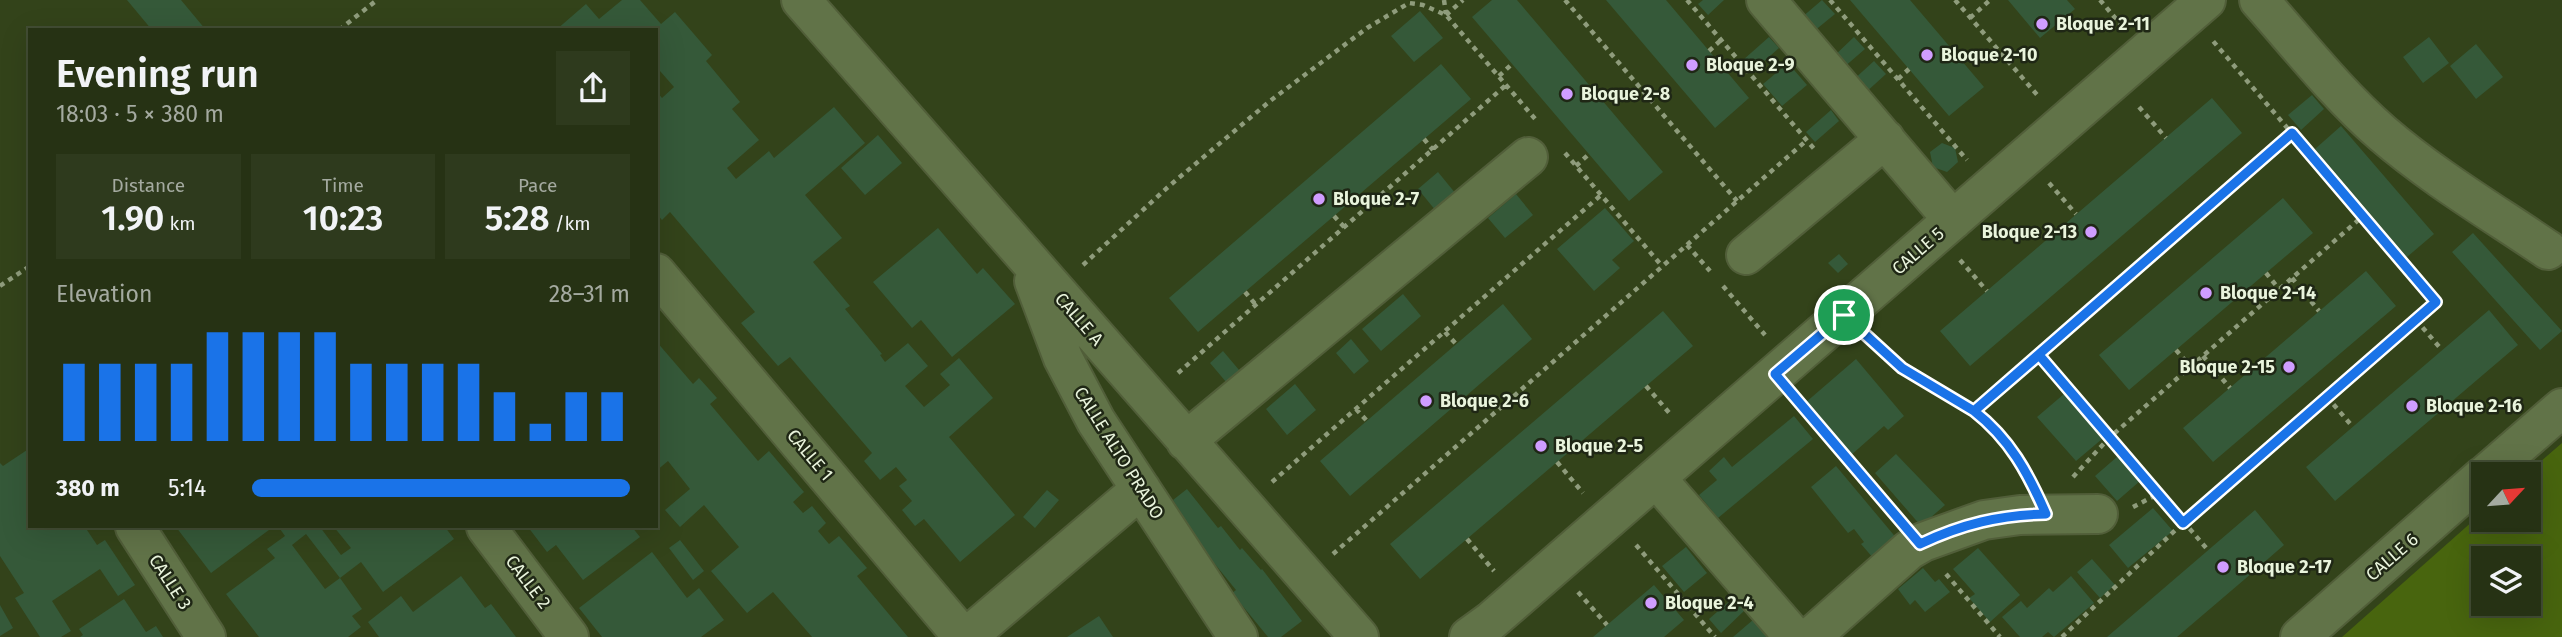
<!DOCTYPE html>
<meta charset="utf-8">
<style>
body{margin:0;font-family:"Fira Sans",sans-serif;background:#2e3a1d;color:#f1f3f6;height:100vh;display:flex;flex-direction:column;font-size:26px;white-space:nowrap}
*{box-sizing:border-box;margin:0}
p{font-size:23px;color:#a4aaa0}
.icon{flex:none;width:38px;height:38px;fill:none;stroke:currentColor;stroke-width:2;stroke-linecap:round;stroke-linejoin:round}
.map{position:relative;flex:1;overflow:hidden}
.panel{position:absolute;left:28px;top:28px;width:630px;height:500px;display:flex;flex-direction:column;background:#263214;border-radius:0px;box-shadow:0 7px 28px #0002,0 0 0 2px #424d34}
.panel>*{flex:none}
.needle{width:46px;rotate:64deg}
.controls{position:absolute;left:2471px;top:462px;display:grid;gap:14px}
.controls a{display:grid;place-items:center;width:70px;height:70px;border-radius:0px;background:#263214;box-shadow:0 7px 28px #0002,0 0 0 2px #424d34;font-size:35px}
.pin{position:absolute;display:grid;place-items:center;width:60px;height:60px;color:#fff;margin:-30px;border:4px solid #fff;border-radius:50%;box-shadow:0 2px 7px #0007}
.round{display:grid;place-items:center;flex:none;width:74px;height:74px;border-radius:0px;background:#2e3a1d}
.headline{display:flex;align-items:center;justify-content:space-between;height:119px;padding:0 28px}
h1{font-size:38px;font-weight:600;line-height:52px}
.stats{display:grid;grid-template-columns:repeat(3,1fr);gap:10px;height:119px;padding:7px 28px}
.stats div{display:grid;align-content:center;border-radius:0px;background:#2e3a1d;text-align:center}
.stats b{font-size:35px;font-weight:600}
.stats small{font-size:19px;font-weight:400}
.stats p{font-size:19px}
.chart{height:196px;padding:14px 28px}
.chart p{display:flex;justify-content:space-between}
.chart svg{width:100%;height:126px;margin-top:7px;stroke:#1a73e8;stroke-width:6}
ul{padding:0 28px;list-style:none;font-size:23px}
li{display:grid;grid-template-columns:112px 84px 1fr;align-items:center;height:52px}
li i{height:18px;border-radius:9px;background:#1a73e8}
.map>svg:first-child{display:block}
</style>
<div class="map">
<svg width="2562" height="637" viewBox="0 0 2562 637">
<rect width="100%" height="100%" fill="#33431a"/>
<path fill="#48650e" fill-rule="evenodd" d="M2562,443V637H2342L2483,512V520H2529V474H2526ZM2483,558H2529V604H2483Z"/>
<path fill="#355939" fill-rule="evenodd" d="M127,0H181L206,30H152Z
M622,0H640L661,24L675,12L712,55L706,61L740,102L732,109L759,140L727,168L736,179L769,151L774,158L834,107L865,143L805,195L842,238L813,262L850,306L845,309L882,354L880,355L885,362L908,343L928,366L905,386L924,407L950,385L940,374L959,358L993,398L949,437L1015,515L960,562L924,519L915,526L902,510L912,501L899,486L907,480L896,467L880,480L864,461L872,453L790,357L778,366L741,323L755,312L670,212L662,220L656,213V91L662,98L674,87L660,71L656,75V30H556L586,4L599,19Z
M1492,0H1517L1663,172L1629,201L1472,17Z
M1606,0H1666L1749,98L1715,128Z
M1703,0H1724L1708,15L1698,4Z
M1822,0L1835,14L1813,32L1801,18Z
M1850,0H1910L1984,87L1949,116Z
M2008,0H2067L2075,9L2040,38Z
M1420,11L1443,38L1414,62L1391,36Z
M1769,37L1779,48L1753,71L1743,60Z
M1854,37L1865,49L1843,68L1833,57Z
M2429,37L2449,63L2423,83L2403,57Z
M2476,44L2503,77L2476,99L2450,66Z
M1874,61L1886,74L1864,94L1852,81Z
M1788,63L1807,85L1782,106L1763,84Z
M1441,64L1471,99L1198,332L1169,298Z
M2312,95L2324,109L2301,130L2288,115Z
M2212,98L2242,133L1970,366L1940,331Z
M1831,110L1839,121L1815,142L1806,132Z
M2341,126L2434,234L2407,257L2315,149Z
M878,135L902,163L865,195L841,168Z
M1942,143L1955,148L1958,162L1947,172L1933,167L1930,152Z
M1438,172L1456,194L1436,211L1418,189Z
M1516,194L1533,215L1505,238L1488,218Z
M2283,198L2313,233L2129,390L2099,355Z
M1605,208L1634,241L1612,260L1620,268L1594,291L1557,249Z
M938,228L977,274L983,268L1015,304L952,357L921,320L912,328L873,282Z
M2473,233L2562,331L2540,350L2452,252Z
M1839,254L1848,264L1838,273L1828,263Z
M2366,271L2396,306L2213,462L2183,428Z
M1403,294L1421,316L1381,351L1362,329Z
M1503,304L1532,339L1350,496L1320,461Z
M2489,310L2518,345L2335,501L2306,467Z
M1663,311L1693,346L1420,579L1390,544Z
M1351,339L1369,361L1354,374L1336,353Z
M656,341L693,384L699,378L717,398L710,404L758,461L769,451L804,492L793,502L803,513L812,506L826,523L818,531L829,544L839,536L867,568L857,576L908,637H812L773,592L747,613L711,571L739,547L704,505L680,527L665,510L690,489L668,461L656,471Z
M1223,351L1245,377L1232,389L1210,363Z
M1856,359L1904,416L1888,430L1884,426L1850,456L1805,403Z
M1295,384L1316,410L1287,435L1266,409Z
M2064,394L2102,439L2076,461L2037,417Z
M1794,416L1813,439L1718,518L1699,495L1717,480L1709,471L1724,457L1732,467Z
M30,448V527H85L97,545L105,540L135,585L118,596L100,569L52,601L71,631L61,637H40L15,598L24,593L0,556V463L3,466Z
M1896,454L1945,505L1921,526L1875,473Z
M2118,456L2140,481L2117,501L2095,476Z
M1836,466L1898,540L1874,559L1861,544L1864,542L1854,529L1848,533L1811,487Z
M1187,489L1218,528L1221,526L1240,550L1242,548L1261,570L1262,569L1302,621L1281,637H1268L1232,593L1236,590L1205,552L1173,500Z
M1047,490L1059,500L1035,528L1023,517Z
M2153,508L2173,531L2128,568L2109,545Z
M2255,510L2284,545L2245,579L2177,637H2107Z
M176,527H273L211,573Z
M284,527H320L341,555L351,548L334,527H445L454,539L383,592L361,562L340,578L362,609L352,616L361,627L348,637H259L226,594L275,558L267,549L285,536L280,529ZM306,534L340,578L325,589L292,545Z
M528,527H632L640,537L583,580L556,545L547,552Z
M680,540L704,571L693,580L669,548Z
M1686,547L1707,573L1684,592L1662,566Z
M1978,548L2020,595L1990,622L1969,598L1975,594L1953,569Z
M652,552L687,598L699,588L724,620L701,637H602L579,608Z
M2092,559L2115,585L2100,598L2077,572Z
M1923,568L1935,582L1939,579L1950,592L1925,612L1915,600L1910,605L1898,589Z
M461,576L485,608L491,604L516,637H379L368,622L401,596L413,612Z
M2071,576L2094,603L2054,637L2048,632L2042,637H2020L2002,617L2021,601L2027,608L2049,588L2053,592Z
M1654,585L1684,620L1664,637H1593Z
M1734,597L1745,610L1721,633L1709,619Z
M124,599L146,632L156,626L163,637H80L83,635L79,629Z
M0,605L13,628L0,636Z
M1099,616L1113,637H1067Z
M1754,619L1771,637H1733Z"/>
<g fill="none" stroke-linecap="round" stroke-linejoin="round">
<defs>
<path id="minor" d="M801,0L1359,637
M1766,0L1953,220
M2259,0C2299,45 2337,94 2382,133C2433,177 2492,212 2548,250
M1746,255L1885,139
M656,273L963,637
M1034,281L1063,358L1096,421L1238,637
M1186,441L1528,157
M2486,474L2562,408
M1656,478L1794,637
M135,527L206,637
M486,527L569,637
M967,637L1141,489
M1469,637L1491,621L2206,0
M1811,637L1909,550L1923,542L1984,520L2020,515L2098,514
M2300,637L2483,476"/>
</defs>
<use href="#minor" stroke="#515e39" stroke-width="42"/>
<path stroke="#8f9c7c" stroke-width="4.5" stroke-dasharray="5 5" stroke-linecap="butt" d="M1444,0L1446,14
M1565,0L1737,201
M1687,0L1815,150
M1830,0L1967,160
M1955,0L2039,97
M2100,0L2122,26
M1446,15L1463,0
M1970,18L1990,0
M339,30L377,0
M1709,51L1721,40
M1499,76L1512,64
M1898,79L1909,69
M2139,107L2166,138
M1424,139L1433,150
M1565,153L1662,266
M1576,166L1589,154
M2049,183L2076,214
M1334,216L1345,228
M1687,245L1710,271
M1960,260L1987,291
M1083,265L1168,187L1270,101L1367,28L1409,3L1423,5L1446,15L1536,120
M2266,273L2279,289
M2292,278L2319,311
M0,286L30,266
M1723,286L1765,335
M1245,292L1256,305
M2416,320L2442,350
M1445,332L1456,344
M1870,339C1881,349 1892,360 1903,368C1958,409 1995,412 2030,479
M2176,350L2191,367
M2039,355L2208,550
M2203,356L2230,388
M1178,373L1506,85
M1646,386L1672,416
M2327,397L2353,427
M1798,401L1897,517
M1356,409L1367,421
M1974,411L2292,133
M1557,462L1583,493
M2073,477L2109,438L2363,216
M1272,482L1601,195
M2133,507L2158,494
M1467,539L1494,571
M1636,545L1715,637
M1333,554L1807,140
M1946,574L2000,637
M1578,592L1607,625
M2062,637L2183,523L2436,302L2213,41"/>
<use href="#minor" stroke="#617348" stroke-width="38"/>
</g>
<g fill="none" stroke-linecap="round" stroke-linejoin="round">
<defs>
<path id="route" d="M1844,315L1775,374L1920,544C1962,524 2000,515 2046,514C2028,473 2010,439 1974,411L2039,355L2183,523L2436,302L2292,133L1974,411L1902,368L1844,315"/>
</defs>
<use href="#route" stroke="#fff" stroke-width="14"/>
<use href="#route" stroke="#1a73e8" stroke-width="9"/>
</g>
<g fill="#d09dff" stroke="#1f2715" stroke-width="2.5">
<circle cx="2042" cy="24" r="7"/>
<circle cx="1927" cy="55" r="7"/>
<circle cx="1692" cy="65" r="7"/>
<circle cx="1567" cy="94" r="7"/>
<circle cx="1319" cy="199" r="7"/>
<circle cx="2091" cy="232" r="7"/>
<circle cx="2206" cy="293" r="7"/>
<circle cx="2289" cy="367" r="7"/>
<circle cx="1426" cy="401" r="7"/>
<circle cx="2412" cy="406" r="7"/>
<circle cx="1541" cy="446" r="7"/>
<circle cx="2223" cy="567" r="7"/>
<circle cx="1651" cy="603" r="7"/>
</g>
<g text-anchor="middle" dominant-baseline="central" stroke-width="5" stroke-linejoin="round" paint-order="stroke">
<g font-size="18" font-weight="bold" fill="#e9f4dc" stroke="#1f2715" text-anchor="start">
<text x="2056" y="24">Bloque 2-11</text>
<text x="1941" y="55">Bloque 2-10</text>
<text x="1706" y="65">Bloque 2-9</text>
<text x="1581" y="94">Bloque 2-8</text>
<text x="1333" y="199">Bloque 2-7</text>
<text x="2077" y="232" text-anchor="end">Bloque 2-13</text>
<text x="2220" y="293">Bloque 2-14</text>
<text x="2275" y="367" text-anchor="end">Bloque 2-15</text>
<text x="1440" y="401">Bloque 2-6</text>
<text x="2426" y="406">Bloque 2-16</text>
<text x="1555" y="446">Bloque 2-5</text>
<text x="2237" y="567">Bloque 2-17</text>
<text x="1665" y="603">Bloque 2-4</text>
</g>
<g font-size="18" fill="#e9f4dc" stroke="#1f2715">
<text transform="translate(1918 251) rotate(-41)">CALLE 5</text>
<text transform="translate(1079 319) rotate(49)">CALLE A</text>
<text transform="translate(1119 453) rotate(58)">CALLE ALTO PRADO</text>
<text transform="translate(810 455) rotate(50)">CALLE 1</text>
<text transform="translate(2392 557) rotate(-41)">CALLE 6</text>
<text transform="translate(170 582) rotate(57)">CALLE 3</text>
<text transform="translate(528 582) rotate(53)">CALLE 2</text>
</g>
</g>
</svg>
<div class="controls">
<a><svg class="needle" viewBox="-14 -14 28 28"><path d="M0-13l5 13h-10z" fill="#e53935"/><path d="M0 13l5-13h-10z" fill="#a4aaa0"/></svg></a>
<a><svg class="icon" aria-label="layers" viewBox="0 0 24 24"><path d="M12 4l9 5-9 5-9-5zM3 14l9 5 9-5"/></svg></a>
</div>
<div class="pin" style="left:1844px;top:315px;background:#1e9e55"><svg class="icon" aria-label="arrive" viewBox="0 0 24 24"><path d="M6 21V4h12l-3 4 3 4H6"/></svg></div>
<section class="panel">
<div class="headline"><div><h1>Evening run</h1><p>18:03 · 5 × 380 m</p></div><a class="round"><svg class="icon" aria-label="share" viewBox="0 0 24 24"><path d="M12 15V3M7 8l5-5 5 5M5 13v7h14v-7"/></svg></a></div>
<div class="stats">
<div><p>Distance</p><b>1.90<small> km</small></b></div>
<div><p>Time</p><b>10:23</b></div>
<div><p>Pace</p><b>5:28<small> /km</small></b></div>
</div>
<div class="chart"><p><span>Elevation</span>28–31 m</p>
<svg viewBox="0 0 160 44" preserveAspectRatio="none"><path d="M5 44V17M15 44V17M25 44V17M35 44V17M45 44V6M55 44V6M65 44V6M75 44V6M85 44V17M95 44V17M105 44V17M115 44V17M125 44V27M135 44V38M145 44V27M155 44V27"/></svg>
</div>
<ul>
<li><b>380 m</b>5:14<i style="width:100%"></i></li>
</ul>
</section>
</div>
